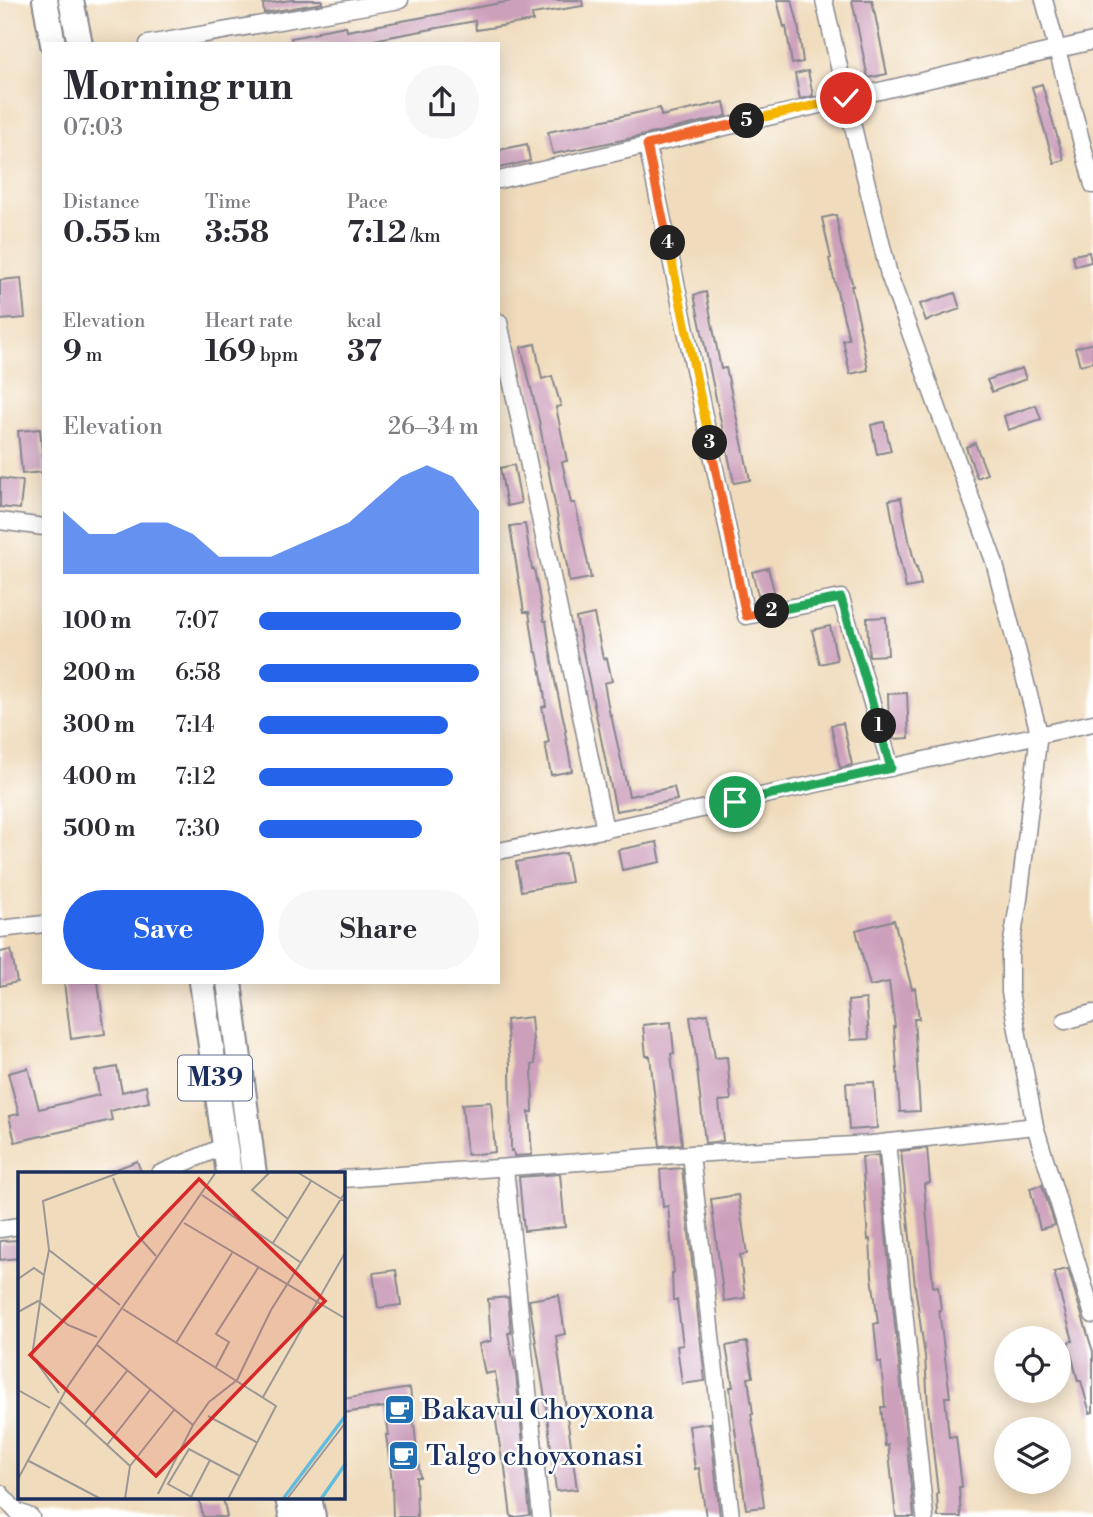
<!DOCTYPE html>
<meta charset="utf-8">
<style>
body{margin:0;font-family:"Libre Bodoni",serif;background:#f7f7f7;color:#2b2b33;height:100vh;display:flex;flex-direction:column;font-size:26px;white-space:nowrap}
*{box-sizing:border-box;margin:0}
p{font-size:23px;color:#7c7c81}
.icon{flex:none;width:38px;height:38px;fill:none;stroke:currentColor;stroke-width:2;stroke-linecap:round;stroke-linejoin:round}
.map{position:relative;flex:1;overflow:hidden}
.details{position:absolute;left:42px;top:42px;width:458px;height:942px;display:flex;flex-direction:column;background:#fff;border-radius:0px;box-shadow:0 4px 18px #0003}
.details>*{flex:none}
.buttons{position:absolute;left:994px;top:1326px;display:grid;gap:14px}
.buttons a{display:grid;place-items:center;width:77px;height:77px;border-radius:50%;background:#fff;box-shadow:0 4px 18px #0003;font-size:35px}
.pin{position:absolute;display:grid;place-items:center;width:60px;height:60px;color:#fff;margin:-30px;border:4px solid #fff;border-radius:50%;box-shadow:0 2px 7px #0007}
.km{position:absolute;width:35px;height:35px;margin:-18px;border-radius:50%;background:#222;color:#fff;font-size:19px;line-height:35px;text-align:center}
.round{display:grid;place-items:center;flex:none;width:74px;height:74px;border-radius:37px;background:#f7f7f7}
.summary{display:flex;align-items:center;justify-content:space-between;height:119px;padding:0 21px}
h1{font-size:38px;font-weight:700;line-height:52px}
.metrics{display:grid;grid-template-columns:repeat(3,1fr);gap:10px;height:119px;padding:7px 21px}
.metrics div{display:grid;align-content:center}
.metrics b{font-size:30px;font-weight:700}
.metrics small{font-size:19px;font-weight:400}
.metrics p{font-size:19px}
.chart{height:196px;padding:14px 21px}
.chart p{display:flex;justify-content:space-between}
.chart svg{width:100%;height:126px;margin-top:7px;fill:#2563eb;opacity:.7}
.cta{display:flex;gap:14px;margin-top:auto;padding:14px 21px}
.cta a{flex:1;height:80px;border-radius:42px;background:#2563eb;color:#fff;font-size:28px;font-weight:700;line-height:80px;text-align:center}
.cta a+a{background:#f7f7f7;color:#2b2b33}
ul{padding:0 21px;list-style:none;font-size:23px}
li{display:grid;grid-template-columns:112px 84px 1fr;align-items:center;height:52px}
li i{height:18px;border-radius:9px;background:#2563eb}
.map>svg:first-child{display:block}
</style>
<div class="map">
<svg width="1093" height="1517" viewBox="0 0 1093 1517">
<rect width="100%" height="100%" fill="#fff"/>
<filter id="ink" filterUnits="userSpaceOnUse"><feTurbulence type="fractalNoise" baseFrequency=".0143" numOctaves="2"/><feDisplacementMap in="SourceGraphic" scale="14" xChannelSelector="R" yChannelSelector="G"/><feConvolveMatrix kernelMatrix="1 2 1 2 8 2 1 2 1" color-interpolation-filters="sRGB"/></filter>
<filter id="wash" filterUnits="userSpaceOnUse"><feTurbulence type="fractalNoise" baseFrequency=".00686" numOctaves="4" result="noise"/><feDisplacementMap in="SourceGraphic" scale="28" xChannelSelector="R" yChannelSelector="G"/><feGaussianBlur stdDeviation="1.57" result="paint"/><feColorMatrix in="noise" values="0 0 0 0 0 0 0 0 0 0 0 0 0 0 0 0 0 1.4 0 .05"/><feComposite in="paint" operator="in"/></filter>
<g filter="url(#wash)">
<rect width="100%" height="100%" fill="#f0dcbc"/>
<g id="blocks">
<path fill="#cc9fbb" d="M291,0H322V3L264,13L263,4Z
M517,0H582L583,6L532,14L533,21L476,30L475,21L352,44H292L291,38L318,33V31L346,26L347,31Z
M777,0H792L798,24L803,62L792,64L786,26L784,27Z
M852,0H872L887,74L868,78Z
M808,71L813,96L800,99L795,74Z
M1042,84L1064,160L1054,163L1032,87Z
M724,102L727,116L637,137L553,154L548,132L660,108L661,116Z
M527,144L530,161L499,168V150Z
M836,215L841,244L853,286H851L860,325H859L868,370L850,374L843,340L849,339L829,259L831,258L822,218Z
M1089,252L1091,262L1075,266L1073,255Z
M21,278L25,318L0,320V280Z
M706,292L721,369L726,368L750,480L734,483L694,295Z
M955,293L960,309L926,321L920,304Z
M1093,343V362L1080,365L1075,348Z
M535,344L542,379L552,376L561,406L556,407L567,461L562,462L571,503H575L591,578L569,582L567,566L539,421L521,347Z
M1022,368L1026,379L992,392L987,380Z
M1036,405L1041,419L1008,430L1004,416Z
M884,422L891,451L877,454L871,425Z
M40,429L44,472L22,474L18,431Z
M975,443L987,474L977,478L966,447Z
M514,465L521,503L507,506L500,468Z
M0,478L23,481L20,509L0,507Z
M901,498L909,540L916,568L917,567L921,585L906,588L896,543H897L889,500Z
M525,524L532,569H534L544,621H546L555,681L566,731L565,732L572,771L551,775L545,743L549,742L542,707L546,706L542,678L537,652H535L529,612H524L510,526Z
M768,568L774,591L758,595L752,572Z
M594,614L603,659L607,658L612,681L604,683L610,716L611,715L629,796L674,787L677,800L616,811L576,618Z
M886,617L888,655L869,656L867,618Z
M830,626L837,660L820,664L812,630Z
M907,693L909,738L894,739L889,725L888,694Z
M843,723L852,765L840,768L831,725Z
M657,842L661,862L622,870L618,850Z
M566,853L571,882L521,891L516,862Z
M894,920L912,989L915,988L919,1019H914L920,1111L900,1112L894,1027H895L889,982L870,986L856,930Z
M11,950L17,982L0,986V952Z
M64,982H98L105,1034L71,1039Z
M866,999L869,1039L851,1040L848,1001Z
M708,1014L715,1058L727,1057L731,1100L719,1101L723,1141L705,1143L695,1050L690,1017Z
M531,1017L535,1064L532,1065L533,1112H529L532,1155L514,1156L513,1150L511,1151L510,1065L506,1020Z
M671,1022L674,1053L671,1054L682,1144L660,1146L650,1056H646L643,1025Z
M117,1067L122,1092L146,1086L149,1102L110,1111L112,1120L15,1142L9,1116L19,1114L8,1073L28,1068L39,1109L99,1095L95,1071Z
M874,1082L877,1128L849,1130L846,1083Z
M491,1102L495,1152L467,1155L462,1104Z
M927,1148L930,1183L924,1184L933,1287L938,1286L941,1310H939L950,1397H945L949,1437L956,1436L962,1487H959L961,1517H938L937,1493H938L928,1406L925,1356L915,1286L901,1151Z
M878,1155L890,1275L914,1517H896L888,1445L885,1446L881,1407H885L881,1362H878L874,1324L878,1323L872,1276L870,1239L868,1240L862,1157Z
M137,1161L142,1174H106V1173Z
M682,1168L705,1381L682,1384L677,1346L683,1345L677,1300H673L672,1273H674L668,1206L663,1207L660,1170Z
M560,1174L565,1227L524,1231L519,1177Z
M1042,1185L1055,1225L1040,1229L1030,1188Z
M738,1195L747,1254L740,1255L745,1298L724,1301L711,1199Z
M19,1240V1258L0,1260V1241Z
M1068,1269L1093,1352V1412L1090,1413L1081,1381H1078L1068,1342L1073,1341L1054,1272Z
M396,1270L401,1305L378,1308L373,1273Z
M559,1295L565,1334L556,1336L577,1489L556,1491L545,1398L529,1300Z
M508,1297L511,1333H508L516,1374L530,1515L516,1517H511L504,1460H502L495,1415L502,1414L495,1372L485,1374L479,1344L491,1341L488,1299Z
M747,1342L753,1377L748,1378L753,1414H751L758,1456L764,1507L746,1509L734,1422L730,1387H733L726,1346Z
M410,1388L420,1477H416L417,1517H393L392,1480L386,1435H389L385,1407L343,1413V1399Z
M710,1423L720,1517H706L699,1468L695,1469L689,1426Z
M199,1498H223L227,1517H203Z"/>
</g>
</g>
<g filter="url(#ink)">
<use href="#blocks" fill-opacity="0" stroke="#86868d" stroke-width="2"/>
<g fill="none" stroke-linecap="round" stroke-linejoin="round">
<defs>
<path id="minor" d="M824,0L846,98L889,275L994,561L1039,733L1019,899L1010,953V992L1035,1126
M1044,0L1093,185
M148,44L400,0
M647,145L746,616L841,598L891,768
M499,180L1093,41
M499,322L605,830
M0,521L44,527
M499,851L656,819L1093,723
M0,929L44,924
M1065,1021L1093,1013
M887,1142L925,1517
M691,1154L731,1517
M505,1168L541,1517
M159,1174L224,1146
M343,1179L691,1154L872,1144L1035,1126L1093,1315
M0,1229L19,1226
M0,1493L16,1511L31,1517"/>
<path id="highway" d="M45,0L53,44
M71,0L80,44
M202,982L229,1174
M229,982L254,1174
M288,1498L292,1517
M309,1498L313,1517"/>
</defs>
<use href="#minor" stroke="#86868d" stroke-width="19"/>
<use href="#highway" stroke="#86868d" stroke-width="28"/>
<use href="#minor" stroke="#fff" stroke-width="16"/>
<use href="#highway" stroke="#fff" stroke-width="24"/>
</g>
</g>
<g fill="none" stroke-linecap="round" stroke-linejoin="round" filter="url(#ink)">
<defs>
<path id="split-1" d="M735,802L891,768L879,726"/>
<path id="split-2" d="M772,611L841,598L879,726"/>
<path id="split-3" d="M710,443L746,616L772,611"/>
<path id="split-4" d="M668,243L710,443"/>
<path id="split-5" d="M668,243L647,145L747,121"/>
<path id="split-6" d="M747,121L846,98"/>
</defs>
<use href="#split-1" stroke="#fff" stroke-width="14"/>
<use href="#split-2" stroke="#fff" stroke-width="14"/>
<use href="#split-3" stroke="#fff" stroke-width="14"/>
<use href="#split-4" stroke="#fff" stroke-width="14"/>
<use href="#split-5" stroke="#fff" stroke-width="14"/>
<use href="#split-6" stroke="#fff" stroke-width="14"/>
<use href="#split-1" stroke="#22a559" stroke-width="9"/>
<use href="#split-2" stroke="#22a559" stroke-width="9"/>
<use href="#split-3" stroke="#f0652b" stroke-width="9"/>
<use href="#split-4" stroke="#f5b400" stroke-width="9"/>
<use href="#split-5" stroke="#f0652b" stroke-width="9"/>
<use href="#split-6" stroke="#f5b400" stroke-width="9"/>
</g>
<defs>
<symbol id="cafe-square" viewBox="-11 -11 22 22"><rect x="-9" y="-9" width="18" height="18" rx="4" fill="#1f6fb2" stroke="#fff"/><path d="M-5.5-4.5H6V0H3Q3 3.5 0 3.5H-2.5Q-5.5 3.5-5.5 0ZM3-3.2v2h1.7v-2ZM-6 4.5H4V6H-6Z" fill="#fff"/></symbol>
</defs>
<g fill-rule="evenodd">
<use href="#cafe-square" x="382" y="1392" width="35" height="35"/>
<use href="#cafe-square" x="386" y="1438" width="35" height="35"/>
</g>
<g text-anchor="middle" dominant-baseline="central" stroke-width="5" stroke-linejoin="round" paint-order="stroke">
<rect fill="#fff" stroke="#5f6d8e" stroke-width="2" x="178" y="1055.5" width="74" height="45" rx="5"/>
<g font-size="26" font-weight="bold" fill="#1b2f5e">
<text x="215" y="1078">M39</text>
</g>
<g font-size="28" fill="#1b2f5e" stroke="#fff" text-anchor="start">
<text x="422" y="1410">Bakavul Choyxona</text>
<text x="426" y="1456">Talgo choyxonasi</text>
</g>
</g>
<g transform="translate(18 1172)">
<rect width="327" height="327" fill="#f0dcbc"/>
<path fill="none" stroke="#62bcdf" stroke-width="3.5" d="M265,327L328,243M303,327L328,291"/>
<path fill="none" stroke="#9b9796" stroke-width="2" d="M252,0L234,18L270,47M279,0L328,30M95,6L119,63L138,84M184,23L282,90M166,51L328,147M255,71L293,9M31,78L25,29L103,0M26,103L14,184L41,221M0,107L16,96L26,103L31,78L102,133M105,137L258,234L210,327M0,140L20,129L50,153L79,165M158,171L214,81M79,173L175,253L140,322M198,195L211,170L198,162L240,96M0,218L32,236M245,225L328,79M41,229L112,294L107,327M190,244L240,271M67,252L109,199M175,253L191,230L219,208L253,138L328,19M89,273L132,218M9,288L83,327M112,294L156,238M0,307L50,214L198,0M173,325L192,288M177,327L150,312L171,277L222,304M269,327L328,250"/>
<path fill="#d62828" fill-opacity="0.15" stroke="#d62828" stroke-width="3.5" d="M181,7L307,129L138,304L12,183Z"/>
<rect width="327" height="327" fill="none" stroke="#1b2f5e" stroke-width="3.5"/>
</g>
</svg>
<div class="buttons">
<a><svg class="icon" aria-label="locate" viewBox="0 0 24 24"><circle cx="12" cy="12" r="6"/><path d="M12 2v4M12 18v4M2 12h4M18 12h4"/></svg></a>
<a><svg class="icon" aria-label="layers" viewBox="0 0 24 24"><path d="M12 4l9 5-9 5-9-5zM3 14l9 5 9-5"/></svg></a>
</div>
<div class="pin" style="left:735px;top:802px;background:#1e9e55"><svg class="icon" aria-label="arrive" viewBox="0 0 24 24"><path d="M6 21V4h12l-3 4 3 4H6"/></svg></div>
<div class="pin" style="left:846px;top:98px;background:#d93025"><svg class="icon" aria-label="check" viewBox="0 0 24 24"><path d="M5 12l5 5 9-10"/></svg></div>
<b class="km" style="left:879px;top:726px">1</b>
<b class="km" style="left:772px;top:611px">2</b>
<b class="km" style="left:710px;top:443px">3</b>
<b class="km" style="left:668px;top:243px">4</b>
<b class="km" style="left:747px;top:121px">5</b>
<section class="details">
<div class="summary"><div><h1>Morning run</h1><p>07:03</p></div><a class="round"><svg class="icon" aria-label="share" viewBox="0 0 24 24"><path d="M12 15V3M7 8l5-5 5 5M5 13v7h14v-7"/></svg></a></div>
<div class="metrics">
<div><p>Distance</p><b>0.55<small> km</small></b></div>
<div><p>Time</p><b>3:58</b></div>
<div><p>Pace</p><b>7:12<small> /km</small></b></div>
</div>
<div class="metrics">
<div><p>Elevation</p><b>9<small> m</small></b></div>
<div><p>Heart rate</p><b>169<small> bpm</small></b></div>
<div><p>kcal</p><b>37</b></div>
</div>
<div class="chart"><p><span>Elevation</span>26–34 m</p>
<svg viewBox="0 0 160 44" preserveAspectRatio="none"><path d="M0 44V22L10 30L20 30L30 26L40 26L50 30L60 38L70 38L80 38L90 34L100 30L110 26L120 18L130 10L140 6L150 10L160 22V44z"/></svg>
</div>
<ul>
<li><b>100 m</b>7:07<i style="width:92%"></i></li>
<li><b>200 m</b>6:58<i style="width:100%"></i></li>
<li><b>300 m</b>7:14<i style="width:86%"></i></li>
<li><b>400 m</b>7:12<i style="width:88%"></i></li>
<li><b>500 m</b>7:30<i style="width:74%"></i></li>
</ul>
<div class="cta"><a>Save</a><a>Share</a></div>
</section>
</div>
